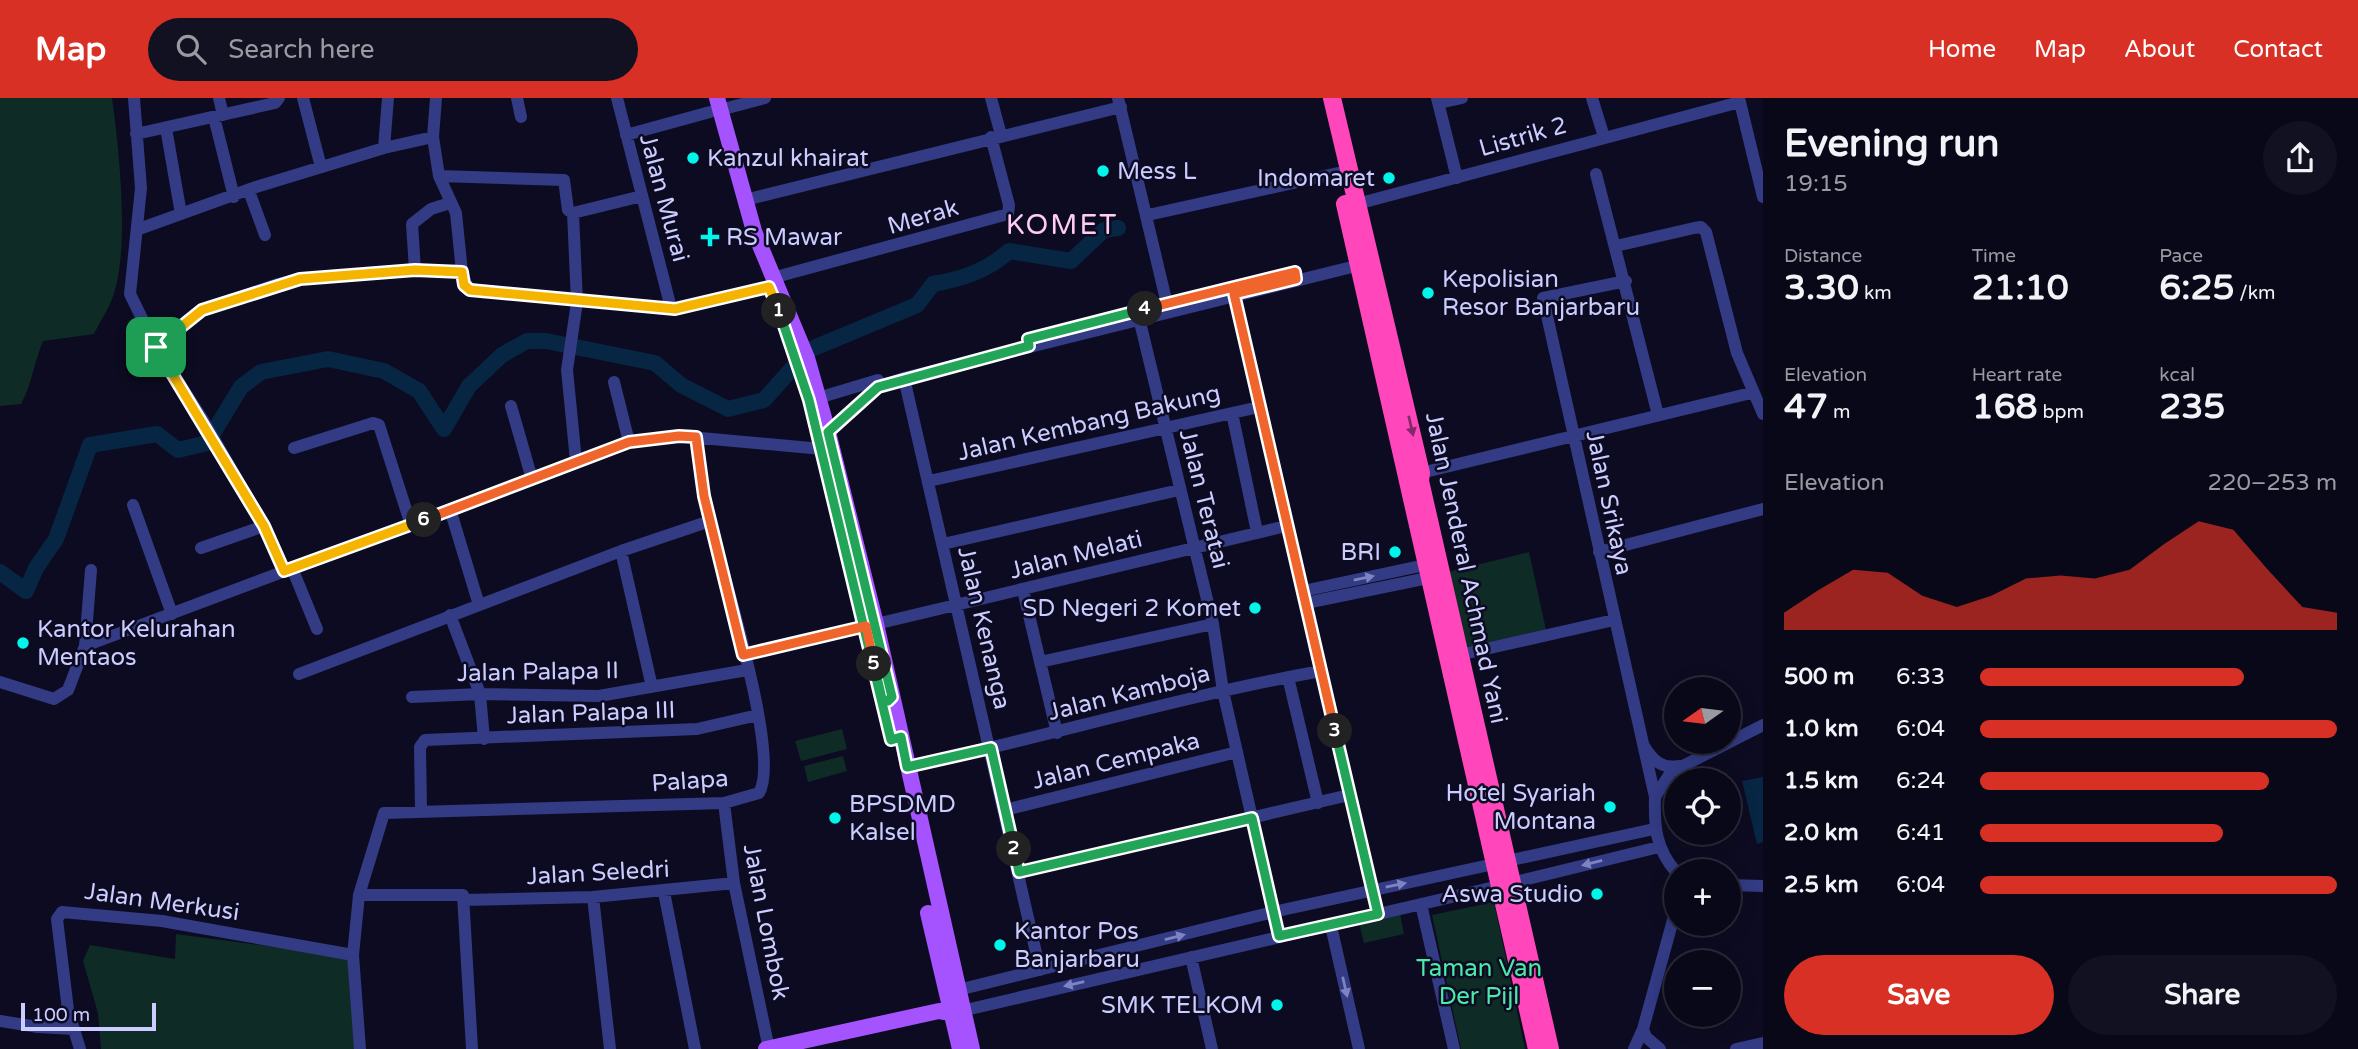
<!DOCTYPE html>
<meta charset="utf-8">
<style>
body{margin:0;font-family:"Varela Round",sans-serif;background:#121122;color:#f1f3f6;height:100vh;display:flex;flex-direction:column;font-size:26px;white-space:nowrap}
*{box-sizing:border-box;margin:0}
p{font-size:23px;color:#999aa2}
.icon{flex:none;width:38px;height:38px;fill:none;stroke:currentColor;stroke-width:2;stroke-linecap:round;stroke-linejoin:round}
.map{position:relative;flex:1;overflow:hidden}
.panel{display:flex;flex-direction:column;background:#090819;width:595px}
.panel>*{flex:none}
.needle{width:46px;rotate:256deg}
.fabs{position:absolute;left:1664px;top:579px;display:grid;gap:14px}
.fabs a{display:grid;place-items:center;width:77px;height:77px;border-radius:50%;background:#090819;box-shadow:0 4px 18px #0003,0 0 0 2px #292938;font-size:35px}
.scale{position:absolute;left:21px;bottom:18px;width:135px;box-sizing:border-box;padding-left:7px;border:4px solid #cbccff;border-top:0;font-size:19px;line-height:24px;white-space:nowrap;color:#cbccff;-webkit-text-stroke:5px #0c0b21;paint-order:stroke}
.pin{position:absolute;display:grid;place-items:center;width:60px;height:60px;color:#fff;margin:-30px;border-radius:14px;box-shadow:0 4px 10px #0006}
.km{position:absolute;width:35px;height:35px;margin:-18px;border-radius:50%;background:#222;color:#fff;font-size:19px;line-height:35px;text-align:center}
.round{display:grid;place-items:center;flex:none;width:74px;height:74px;border-radius:37px;background:#121122}
.headline{display:flex;align-items:center;justify-content:space-between;height:119px;padding:0 21px}
h1{font-size:38px;font-weight:800;line-height:52px}
.metrics{display:grid;grid-template-columns:repeat(3,1fr);gap:10px;height:119px;padding:7px 21px}
.metrics div{display:grid;align-content:center}
.metrics b{font-size:35px;font-weight:800}
.metrics small{font-size:19px;font-weight:400}
.metrics p{font-size:19px}
.chart{height:196px;padding:14px 21px}
.chart p{display:flex;justify-content:space-between}
.chart svg{width:100%;height:126px;margin-top:7px;fill:#d93025;opacity:.7}
.primary-button{display:flex;gap:14px;margin-top:auto;padding:14px 21px}
.primary-button a{flex:1;height:80px;border-radius:42px;background:#d93025;color:#fff;font-size:28px;font-weight:800;line-height:80px;text-align:center}
.primary-button a+a{background:#121122;color:#f1f3f6}
ul{padding:0 21px;list-style:none;font-size:23px}
li{display:grid;grid-template-columns:112px 84px 1fr;align-items:center;height:52px}
li i{height:18px;border-radius:9px;background:#d93025}
header{display:flex;align-items:center;gap:42px;box-sizing:border-box;height:98px;padding:0 35px;background:#d93025;color:#fff}
header strong{font-size:33px}
nav{display:flex;gap:38px;margin-inline-start:auto;font-size:24px}
.search{width:490px;height:63px;background:#121122;display:flex;align-items:center;gap:18px;box-sizing:border-box;padding:0 24px;border-radius:38px;color:#999aa2;font-size:26px}
main{display:flex;flex:1;min-height:0}
.map>svg:first-child{display:block}
</style>
<header>
<strong>Map</strong>
<div class="search"><svg class="icon" aria-label="search" viewBox="0 0 24 24"><circle cx="10" cy="10" r="6"/><path d="M15 15l6 6"/></svg>Search here</div>
<nav><a>Home</a><a>Map</a><a>About</a><a>Contact</a></nav>
</header>
<main>
<div class="map">
<svg width="1763" height="951" viewBox="0 0 1763 951">
<rect width="100%" height="100%" fill="#0c0b21"/>
<path fill="#0e2b26" d="M0,0H112C119,49 130,152 113,198C109,211 100,223 94,236L43,243C34,264 32,286 21,306L0,308Z
M1529,454L1546,532L1466,549L1448,474Z
M842,631L847,651L801,663L795,643Z
M843,658L847,673L808,684L804,668Z
M1494,804L1525,951H1461L1432,817Z
M1400,816L1404,836L1364,845L1359,825Z
M176,836L352,859L357,951H101L98,915L83,863L90,847L175,861Z"/>
<path fill="#072644" d="M1763,679V744L1757,746L1742,683Z"/>
<g fill="none" stroke-linecap="round" stroke-linejoin="round">
<path stroke="#072644" stroke-width="16" d="M809,252L917,207L933,186C962,181 987,173 1009,153L1071,163L1104,132L1118,130
M0,474L26,493L36,470L56,441L90,347L157,336L178,352L207,345L241,289L261,274L328,261L384,273L419,293L444,331L469,288L502,257L527,243H546L655,265L681,287L728,311L764,302L796,266"/>
<path stroke="#323b84" stroke-width="12" d="M134,0L141,90L130,196L156,249L203,322L264,428L284,473
M219,0L223,17
M303,0L321,69
M388,0L384,50L433,39
M436,0L433,39L439,78L456,115L462,174L468,191L675,211L769,189
M517,0L521,19
M617,0L671,210
M991,0L1001,37
M1118,0L1167,206
M1437,0L1457,80
M1592,0L1604,39
M1739,0L1763,99
M1439,5L1462,0
M720,12L765,0
M214,19L234,99
M166,30L181,116
M136,36L275,5L279,0
M626,37L710,14
M1596,76L1658,317
M439,78L564,82L568,112L573,115L577,204L567,272L576,363
M249,93L265,137
M745,102L1121,9
M1357,106L1740,4
M573,115L642,98
M1148,117L1338,75
M139,131L256,89L384,50
M1616,148L1694,130L1701,129L1706,134L1737,255L1763,316
M415,172L462,174
M772,180L1008,116L1009,107L991,39
M1626,183L1543,200L1655,699C1654,729 1656,751 1676,774
M1234,196L1378,816
M1139,220L1213,526L1223,593L1279,838
M156,249L202,212L278,186L300,181L415,172L412,126L431,111L450,105
M904,280L1040,872
M614,284L629,344
M818,300L878,282
M511,308L532,381
M1232,315L1257,434
M828,334L878,289L904,280L1360,167
M294,350L373,325L379,327L411,427
M1421,375L1751,295
M929,383L1259,309
M133,407L172,516
M450,411L479,507
M943,446L1179,392
M201,450L264,428
M621,453L652,589
M1599,454L1763,411
M292,470L317,531
M1023,492L1057,635
M1303,493L1425,467
M1306,505L1428,480
M450,517L480,596L484,641
M876,526L1286,428
M85,548L91,472
M743,557L866,528
M1459,557L1614,522
M1040,564L1213,526
M299,576L621,453L710,423
M1288,579L1318,705
M0,584L54,601L68,592L85,548L629,344L679,338L822,351
M412,599L480,596L599,598L747,572
M1644,648C1653,663 1662,671 1679,668
M907,669C1046,639 1182,598 1321,573
M1655,699L1671,674L1763,627
M724,705L734,785L769,951
M421,712L420,649L425,642L697,631L758,617
M1005,712L1237,654
M1507,763L1654,731
M1019,774L1349,697
M1511,785L1659,749
M1729,787L1763,788
M664,794L695,951
M359,797H463L472,951
M593,799L610,951
M463,802L593,799L734,785
M1421,806L1454,951
M1331,828L1359,951
M1191,859L1212,951
M954,896L958,892L1273,814L1494,766
M957,914L1499,788
M0,923L38,929L74,931
M1643,931L1646,939L1660,951
M80,951L68,912L57,821L62,814L162,823L353,857
M360,951L353,857L359,797L384,715L724,705L759,695C783,655 714,453 704,398C700,379 698,359 696,339
M1634,951L1643,931L1676,811
M1736,951L1763,945"/>
<path stroke="#a552ff" stroke-width="16" d="M717,0L754,133L807,260L828,334L876,526L972,951
M928,815L960,951
M766,951L939,913L951,915"/>
<path stroke="#ff46ba" stroke-width="18" d="M1332,0L1421,375L1420,383L1550,951
M1345,106L1537,951"/>
</g>
<defs><path id="oneway-solid" d="M-6-.8H1V-3.2L6.5 0L1 3.2V.8H-6Z" transform="scale(1.75)"/></defs>
<use fill="#86286e" href="#oneway-solid" transform="translate(1411 328) rotate(77)"/>
<g fill="#7e84c2">
<use href="#oneway-solid" transform="translate(1364 480) rotate(-12)"/>
<use href="#oneway-solid" transform="translate(1592 765) rotate(166)"/>
<use href="#oneway-solid" transform="translate(1396 787) rotate(-12)"/>
<use href="#oneway-solid" transform="translate(1175 839) rotate(-14)"/>
<use href="#oneway-solid" transform="translate(1074 886) rotate(167)"/>
<use href="#oneway-solid" transform="translate(1345 889) rotate(77)"/>
</g>
<g fill="none" stroke-linecap="round" stroke-linejoin="round">
<defs>
<path id="split-1" d="M156,249L202,212L300,181L415,172L462,174L464,187L470,192L675,211L769,189L779,213"/>
<path id="split-2" d="M779,213L809,302L891,642L901,639L907,669L991,650L1014,751"/>
<path id="split-3" d="M1014,751L1019,774L1252,720L1279,838L1378,816L1335,633"/>
<path id="split-4" d="M1145,211L1295,174L1296,181L1234,196L1335,633"/>
<path id="split-5" d="M874,566L882,601L888,603L892,599L828,334L878,289L1029,248L1028,241L1145,211"/>
<path id="split-6" d="M424,422L629,344L679,338L696,339L704,398L743,557L866,528L874,566"/>
<path id="split-7" d="M156,249L264,428L284,473L424,422"/>
</defs>
<use href="#split-1" stroke="#fff" stroke-width="14"/>
<use href="#split-2" stroke="#fff" stroke-width="14"/>
<use href="#split-3" stroke="#fff" stroke-width="14"/>
<use href="#split-4" stroke="#fff" stroke-width="14"/>
<use href="#split-5" stroke="#fff" stroke-width="14"/>
<use href="#split-6" stroke="#fff" stroke-width="14"/>
<use href="#split-7" stroke="#fff" stroke-width="14"/>
<use href="#split-1" stroke="#f5b400" stroke-width="9"/>
<use href="#split-2" stroke="#22a559" stroke-width="9"/>
<use href="#split-3" stroke="#22a559" stroke-width="9"/>
<use href="#split-4" stroke="#f0652b" stroke-width="9"/>
<use href="#split-5" stroke="#22a559" stroke-width="9"/>
<use href="#split-6" stroke="#f0652b" stroke-width="9"/>
<use href="#split-7" stroke="#f5b400" stroke-width="9"/>
</g>
<g fill="#00f6ea" stroke="#0c0b21" stroke-width="2.5">
<circle cx="693" cy="60" r="7"/>
<circle cx="1103" cy="73" r="7"/>
<circle cx="1389" cy="80" r="7"/>
<path d="M706.5 128.5h7v7h7v7h-7v7h-7v-7h-7v-7h7z"/>
<circle cx="1428" cy="195" r="7"/>
<circle cx="1395" cy="454" r="7"/>
<circle cx="1255" cy="510" r="7"/>
<circle cx="23" cy="545" r="7"/>
<circle cx="1610" cy="709" r="7"/>
<circle cx="835" cy="720" r="7"/>
<circle cx="1597" cy="796" r="7"/>
<circle cx="1000" cy="847" r="7"/>
<circle cx="1277" cy="907" r="7"/>
</g>
<g text-anchor="middle" dominant-baseline="central" stroke-width="5" stroke-linejoin="round" paint-order="stroke">
<g font-size="24" fill="#cbccff" stroke="#0c0b21">
<text transform="translate(1523 39) rotate(-16)">Listrik 2</text>
<text transform="translate(664 100) rotate(75)">Jalan Murai</text>
<text transform="translate(923 119) rotate(-16)">Merak</text>
<text transform="translate(1089 325) rotate(-13)">Jalan Kembang Bakung</text>
<text transform="translate(1204 401) rotate(76)">Jalan Teratai</text>
<text transform="translate(1609 405) rotate(78)">Jalan Srikaya</text>
<text transform="translate(1076 457) rotate(-14)">Jalan Melati</text>
<text transform="translate(1466 470) rotate(78)">Jalan Jenderal Achmad Yani</text>
<text transform="translate(984 530) rotate(77)">Jalan Kenanga</text>
<text transform="translate(538 574) rotate(-1)">Jalan Palapa II</text>
<text transform="translate(1129 595) rotate(-14)">Jalan Kamboja</text>
<text transform="translate(591 615) rotate(-2)">Jalan Palapa III</text>
<text transform="translate(1116 663) rotate(-14)">Jalan Cempaka</text>
<text transform="translate(690 683) rotate(-4)">Palapa</text>
<text transform="translate(598 775) rotate(-3)">Jalan Seledri</text>
<text transform="translate(162 804) rotate(8)">Jalan Merkusi</text>
<text transform="translate(766 824) rotate(79)">Jalan Lombok</text>
</g>
<g font-size="24" fill="#cbccff" stroke="#0c0b21" text-anchor="start">
<text x="707" y="60">Kanzul khairat</text>
<text x="1117" y="73">Mess L</text>
<text x="1375" y="80" text-anchor="end">Indomaret</text>
<text x="726" y="139">RS Mawar</text>
<text x="1442" y="181">Kepolisian<tspan x="1442" dy="28">Resor Banjarbaru</tspan></text>
<text x="1381" y="454" text-anchor="end">BRI</text>
<text x="1241" y="510" text-anchor="end">SD Negeri 2 Komet</text>
<text x="37" y="531">Kantor Kelurahan<tspan x="37" dy="28">Mentaos</tspan></text>
<text x="1596" y="695" text-anchor="end">Hotel Syariah<tspan x="1596" dy="28">Montana</tspan></text>
<text x="849" y="706">BPSDMD<tspan x="849" dy="28">Kalsel</tspan></text>
<text x="1583" y="796" text-anchor="end">Aswa Studio</text>
<text x="1014" y="833">Kantor Pos<tspan x="1014" dy="28">Banjarbaru</tspan></text>
<text x="1263" y="907" text-anchor="end">SMK TELKOM</text>
</g>
<g font-size="24" fill="#4de9ab" stroke="#0c0b21">
<text x="1479" y="870">Taman Van<tspan x="1479" dy="28">Der Pijl</tspan></text>
</g>
<g font-size="28" letter-spacing="2" fill="#ffcdf4" stroke="#0c0b21">
<text x="1062" y="127">KOMET</text>
</g>
</g>
</svg>
<div class="fabs">
<a><svg class="needle" viewBox="-14 -14 28 28"><path d="M0-13l5 13h-10z" fill="#e53935"/><path d="M0 13l5-13h-10z" fill="#999aa2"/></svg></a>
<a><svg class="icon" aria-label="locate" viewBox="0 0 24 24"><circle cx="12" cy="12" r="6"/><path d="M12 2v4M12 18v4M2 12h4M18 12h4"/></svg></a>
<a>+</a>
<a>−</a>
</div>
<div class="scale">100 m</div>
<div class="pin" style="left:156px;top:249px;background:#1e9e55"><svg class="icon" aria-label="arrive" viewBox="0 0 24 24"><path d="M6 21V4h12l-3 4 3 4H6"/></svg></div>
<b class="km" style="left:779px;top:213px">1</b>
<b class="km" style="left:1014px;top:751px">2</b>
<b class="km" style="left:1335px;top:633px">3</b>
<b class="km" style="left:1145px;top:211px">4</b>
<b class="km" style="left:874px;top:566px">5</b>
<b class="km" style="left:424px;top:422px">6</b>
</div>
<section class="panel">
<div class="headline"><div><h1>Evening run</h1><p>19:15</p></div><a class="round"><svg class="icon" aria-label="share" viewBox="0 0 24 24"><path d="M12 15V3M7 8l5-5 5 5M5 13v7h14v-7"/></svg></a></div>
<div class="metrics">
<div><p>Distance</p><b>3.30<small> km</small></b></div>
<div><p>Time</p><b>21:10</b></div>
<div><p>Pace</p><b>6:25<small> /km</small></b></div>
</div>
<div class="metrics">
<div><p>Elevation</p><b>47<small> m</small></b></div>
<div><p>Heart rate</p><b>168<small> bpm</small></b></div>
<div><p>kcal</p><b>235</b></div>
</div>
<div class="chart"><p><span>Elevation</span>220–253 m</p>
<svg viewBox="0 0 160 44" preserveAspectRatio="none"><path d="M0 44V38L10 30L20 23L30 24L40 32L50 36L60 32L70 26L80 25L90 26L100 23L110 14L120 6L130 9L140 23L150 36L160 38V44z"/></svg>
</div>
<ul>
<li><b>500 m</b>6:33<i style="width:74%"></i></li>
<li><b>1.0 km</b>6:04<i style="width:100%"></i></li>
<li><b>1.5 km</b>6:24<i style="width:81%"></i></li>
<li><b>2.0 km</b>6:41<i style="width:68%"></i></li>
<li><b>2.5 km</b>6:04<i style="width:100%"></i></li>
</ul>
<div class="primary-button"><a>Save</a><a>Share</a></div>
</section>
</main>
